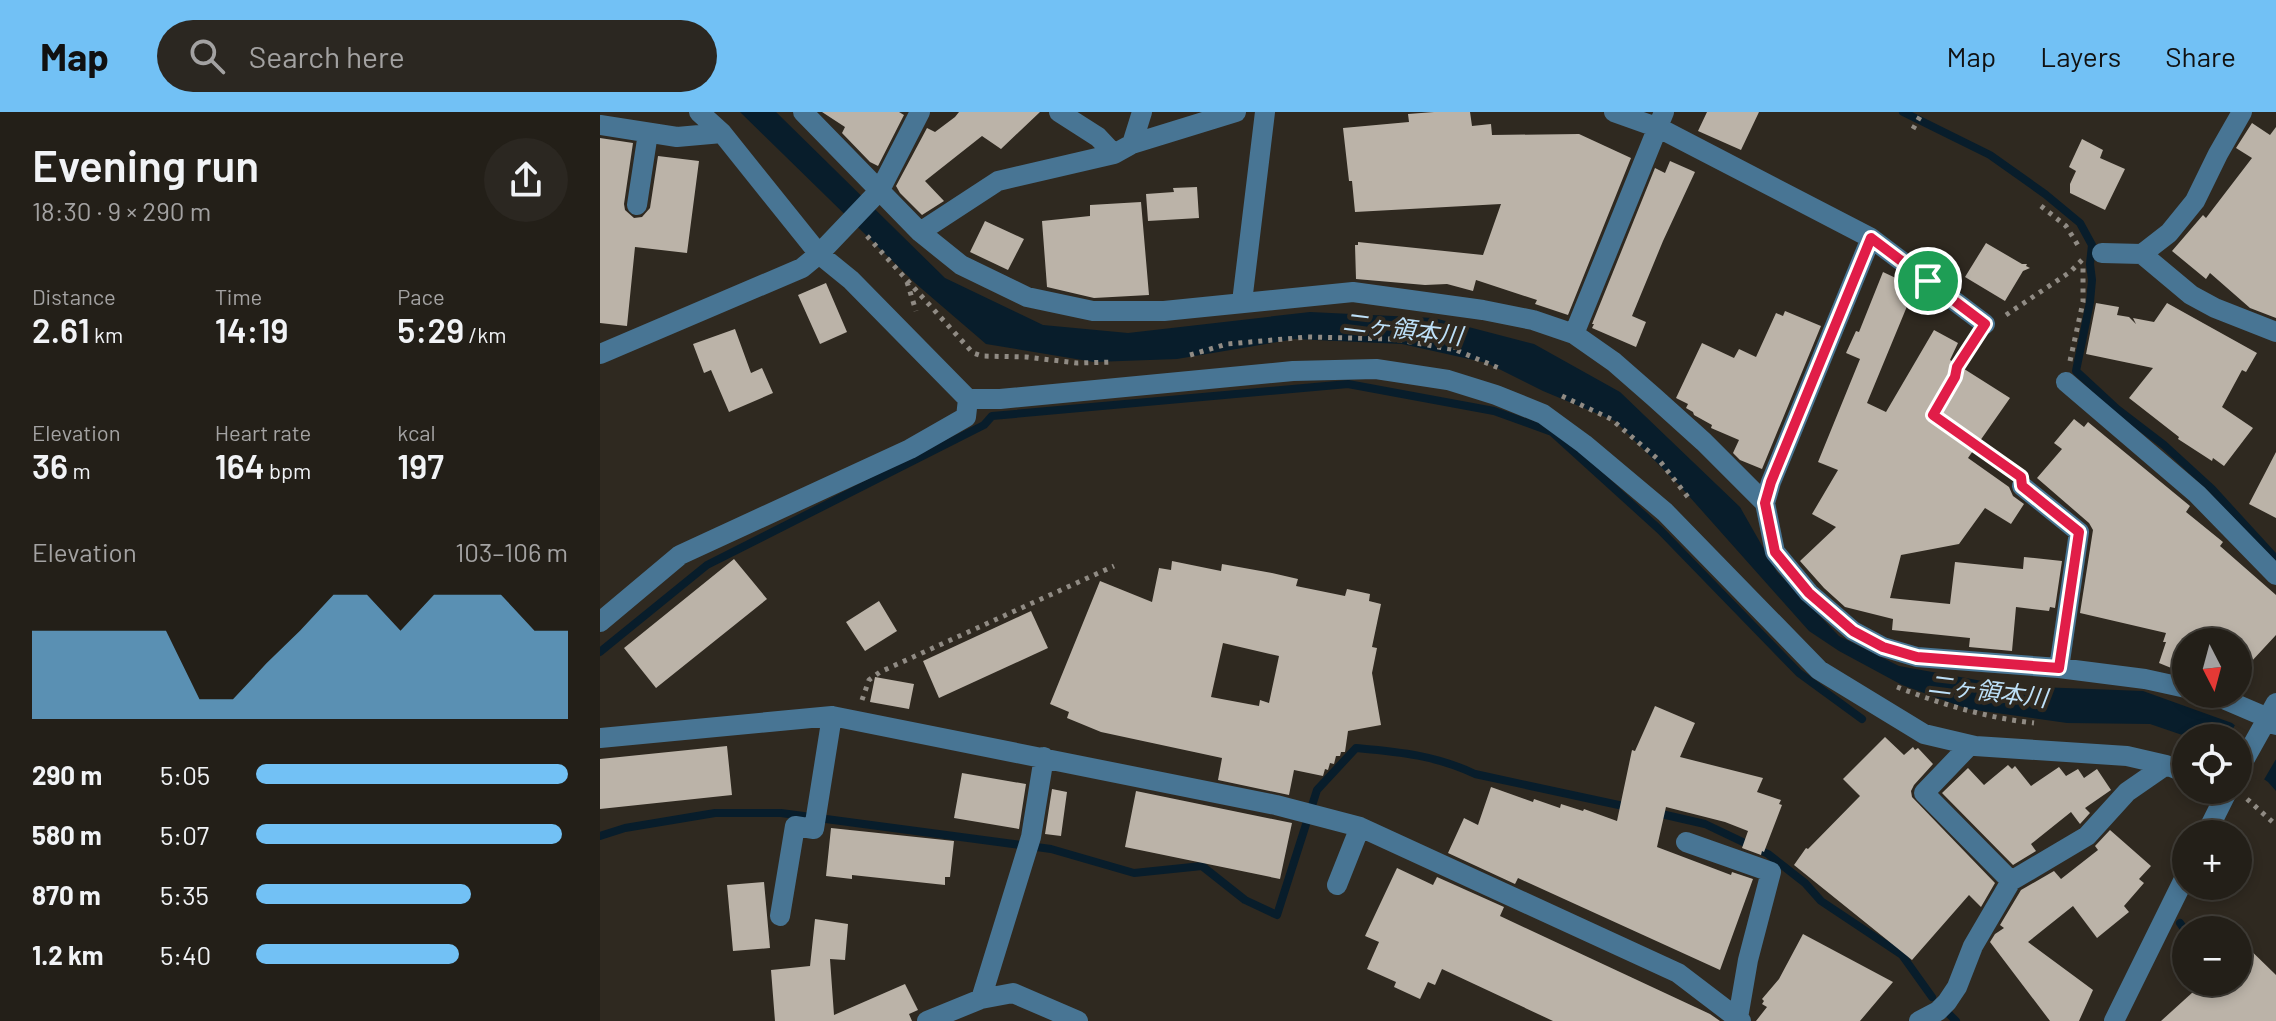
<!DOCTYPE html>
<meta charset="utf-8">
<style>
body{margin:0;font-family:Barlow,"Noto Sans JP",sans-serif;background:#2b2721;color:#f1f3f6;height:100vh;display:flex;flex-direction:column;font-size:30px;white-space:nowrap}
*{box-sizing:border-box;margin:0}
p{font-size:26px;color:#a3a2a2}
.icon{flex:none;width:44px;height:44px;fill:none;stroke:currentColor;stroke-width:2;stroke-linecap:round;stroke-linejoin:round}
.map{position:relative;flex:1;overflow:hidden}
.drawer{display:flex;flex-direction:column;background:#231f18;width:600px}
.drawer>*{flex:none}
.needle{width:52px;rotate:174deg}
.buttons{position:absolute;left:1572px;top:516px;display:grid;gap:16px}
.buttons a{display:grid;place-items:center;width:80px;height:80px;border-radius:50%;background:#231f18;box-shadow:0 4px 12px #0003,0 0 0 2px #403d37;font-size:40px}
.pin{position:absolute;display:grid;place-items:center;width:68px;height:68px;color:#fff;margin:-34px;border:4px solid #fff;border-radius:50%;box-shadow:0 2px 8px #0007}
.round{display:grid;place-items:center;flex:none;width:84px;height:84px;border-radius:42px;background:#2b2721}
.overview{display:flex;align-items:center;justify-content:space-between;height:136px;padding:0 32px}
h1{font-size:44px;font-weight:600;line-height:60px}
.stats{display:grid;grid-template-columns:repeat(3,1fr);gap:12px;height:136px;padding:8px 32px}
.stats div{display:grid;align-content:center}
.stats b{font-size:34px;font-weight:600}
.stats small{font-size:22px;font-weight:400}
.stats p{font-size:22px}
.chart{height:224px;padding:16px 32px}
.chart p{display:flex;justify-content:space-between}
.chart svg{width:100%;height:144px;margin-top:8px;fill:#72c1f5;opacity:.7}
ul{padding:0 32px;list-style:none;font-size:26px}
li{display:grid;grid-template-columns:128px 96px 1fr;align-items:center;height:60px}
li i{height:20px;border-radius:10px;background:#72c1f5}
header{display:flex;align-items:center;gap:48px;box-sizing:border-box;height:112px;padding:0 40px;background:#72c1f5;color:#111}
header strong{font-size:38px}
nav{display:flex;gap:44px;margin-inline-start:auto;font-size:28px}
.search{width:560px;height:72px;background:#2b2721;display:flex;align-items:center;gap:20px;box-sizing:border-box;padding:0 28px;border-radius:44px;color:#a3a2a2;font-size:30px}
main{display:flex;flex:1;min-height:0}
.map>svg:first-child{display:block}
</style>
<header>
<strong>Map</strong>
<div class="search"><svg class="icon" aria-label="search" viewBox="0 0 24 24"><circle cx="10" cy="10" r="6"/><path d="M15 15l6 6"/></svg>Search here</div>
<nav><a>Map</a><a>Layers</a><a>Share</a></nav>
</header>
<main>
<section class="drawer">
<div class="overview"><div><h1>Evening run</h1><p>18:30 · 9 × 290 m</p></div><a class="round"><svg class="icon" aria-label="share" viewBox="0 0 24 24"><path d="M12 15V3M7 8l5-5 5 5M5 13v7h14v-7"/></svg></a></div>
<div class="stats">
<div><p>Distance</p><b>2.61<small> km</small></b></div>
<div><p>Time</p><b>14:19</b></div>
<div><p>Pace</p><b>5:29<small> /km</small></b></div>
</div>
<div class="stats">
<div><p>Elevation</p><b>36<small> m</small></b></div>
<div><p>Heart rate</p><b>164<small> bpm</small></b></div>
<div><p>kcal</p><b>197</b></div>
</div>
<div class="chart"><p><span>Elevation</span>103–106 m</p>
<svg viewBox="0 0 160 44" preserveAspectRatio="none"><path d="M0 44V17L10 17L20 17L30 17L40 17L50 38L60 38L70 27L80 17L90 6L100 6L110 17L120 6L130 6L140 6L150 17L160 17V44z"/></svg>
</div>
<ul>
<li><b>290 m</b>5:05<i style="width:100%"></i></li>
<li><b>580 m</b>5:07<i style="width:98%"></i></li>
<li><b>870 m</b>5:35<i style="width:69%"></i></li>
<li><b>1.2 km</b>5:40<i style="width:65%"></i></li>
</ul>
</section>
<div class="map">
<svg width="1676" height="909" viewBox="0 0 1676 909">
<rect width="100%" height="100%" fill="#2f2920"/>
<path fill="#081d2b" d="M140,0H176L345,166L443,213L528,221L710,200L834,206L934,232L1020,280L1140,395L1177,460L1239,524L1299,554L1410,574L1543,579L1632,611L1676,648V679L1668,670L1638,649V626H1591L1550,612L1467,611L1368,597L1302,573L1239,539L1209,519L1079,373L1015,309L943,279L887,251L802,232L695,227L577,247L494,250L386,232L315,171Z"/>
<path fill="#2f2920" d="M1635,613L1650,621L1676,643V647L1662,671L1638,654V626H1628Z"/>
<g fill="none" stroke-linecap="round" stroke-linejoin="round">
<path stroke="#081d2b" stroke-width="8" d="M1303,0L1390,43L1445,82L1480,111L1492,133L1490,152L1492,168L1490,190L1476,259L1517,297L1564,333L1612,377L1676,447
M0,540L107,453L384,313L392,304L748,272L894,299L952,320L1060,418L1199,561L1262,607
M1057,701L1105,712L1168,742L1205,771L1221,789L1302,843L1332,885
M0,724L25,716L115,701H181L451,737L534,761L602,754L645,788L677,803L717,678L756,636C799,640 835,643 875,662L1028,695
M1580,811L1586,820
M1348,901L1356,909"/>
</g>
<path fill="#bbb3a8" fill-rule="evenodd" d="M222,0H299L304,3L278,54L270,50L242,21L245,15Z
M359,0H440L401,37L382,24L325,69L344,89L322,103L300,81L296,74L327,16L335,20L355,5Z
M834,0H870L872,14L891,12L892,23L979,22L1031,46L968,203L935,192L937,188L876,168L873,179L847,172L825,173L756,167L755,133H758V130L883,143L901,92L755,100L752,69H749L743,16L809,10L808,2Z
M1107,0H1159L1141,38L1098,19Z
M1652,11L1670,23L1676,15V206L1650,196L1610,161L1606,167L1572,139L1603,103L1606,106L1652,46L1636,36Z
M0,26L33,31L24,92L25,98L34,106L42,105L50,96L58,44L99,49L87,141L35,135L27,214L0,211Z
M1482,27L1503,38L1500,46L1525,57L1505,98L1470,81V72L1476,59L1469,55Z
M1070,49L1095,60L1063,129L1032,204L1046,210L1036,235L992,216L994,212H992L1055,56L1065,61Z
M597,75L599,106L548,109L546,82L574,80L573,76Z
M541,90L549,183L494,186L447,175L442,109L490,104V93Z
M385,109L424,127L408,158L370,140Z
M1386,131L1422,152H1427L1426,154L1430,156L1423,159L1405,189L1365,165Z
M1283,160L1315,175L1267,291L1286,300L1334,218L1358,231L1350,248L1410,286L1368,346L1409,375L1413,384L1424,392L1411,412L1385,396L1359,432L1301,443L1290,486L1350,492L1355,450L1423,457L1424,445L1462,449L1455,496L1450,495L1449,499L1416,495L1412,539L1369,535L1370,526L1292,518L1293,507L1245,495L1224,476L1200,449L1236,415L1212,402L1238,358L1218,350L1260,247L1246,241L1256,219L1259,220Z
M226,171L247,220L220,232L198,183Z
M1496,191L1519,195L1517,203L1529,205L1536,212L1533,206L1554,210L1567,191L1657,241L1646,260L1642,258L1622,295L1653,316L1624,354L1613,346L1612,349L1578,327L1579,325L1529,286L1553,256L1486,242Z
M1185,199L1221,214L1162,357L1140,348L1133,341L1139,328L1111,316L1112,313L1094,303L1093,300L1086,296L1088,292L1076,286L1102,231L1134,246L1139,237L1156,245L1176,201L1183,204Z
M135,217L151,261L162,256L173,281L129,300L111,258L104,261L93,232Z
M1474,307L1484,315L1488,310L1590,394L1586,400L1623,430L1620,434L1676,483V523L1638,564V530H1586V562L1559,551L1566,530H1563L1566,521L1480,501L1493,418L1489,411L1437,366L1462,337L1454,331Z
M1676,340V406L1649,392Z
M134,447L167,487L56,576L24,536Z
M572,449L621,459L622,452L672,461L698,467L696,474L745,484L747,477L770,482L769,489L781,492L772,535L777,536L772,561L781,613L748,619L745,640H741L740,644H736L734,652L730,651L728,658L725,657L723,664L694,658L689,683L618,668L622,646L501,620L467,606L469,600L450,592L500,469L552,490L559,456L571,458ZM623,531L679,544L669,591L660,588L659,594L611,585Z
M279,489L297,519L265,539L246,510Z
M431,499L448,536L339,586L323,549Z
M275,565L314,572L309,597L270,590Z
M1055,594L1095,611L1080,645L1163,666L1157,680L1181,688L1179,692L1182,693L1164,740L1162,739L1161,743L1142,736L1148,719L1125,710L1066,695L1057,735L1131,763L1132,760L1153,767L1120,858L918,766L915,772L848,741L864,706L878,713L891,675L933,690L934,687L960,696L961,692L983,699L984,697L1017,709L1032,638L1035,639Z
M1285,625L1304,643L1313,635L1315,638L1318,636L1333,652L1314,673L1311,679L1312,685L1395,771L1381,795L1369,783L1312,848L1194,753L1206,736L1208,737L1260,684L1243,667Z
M127,634L132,683L0,697V647Z
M1408,653L1412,657L1415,654L1431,674L1459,655L1466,664L1478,657L1484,666L1497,657L1511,678L1485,696L1490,701L1480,712L1471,700L1431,732L1436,739L1413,753L1342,681L1368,656L1384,673Z
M362,661L426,672L419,717L354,706Z
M452,677L467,680L461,724L445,722Z
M536,679L692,711L680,767L525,735Z
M231,716L354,729L350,765H345V773L252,763V767L226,764Z
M1510,718L1551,754L1539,767L1544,771L1524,794L1529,800L1497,826L1473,794L1428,830L1493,878L1479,909H1450L1390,830L1395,822L1404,816L1400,813L1421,778L1454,759L1461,767L1498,738L1495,734Z
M797,756L833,773L837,765L904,795L900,804L1110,902L1120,909H953L842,857L835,873L828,870L820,887L794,875L796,870L767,857L779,830L765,824Z
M164,770L170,836L133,839L127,773Z
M215,807L248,812L245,848L230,847L234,903L305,872L318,898L309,902L312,909H175L171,858L210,854Z
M1203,822L1293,870L1260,909H1156L1167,895L1162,892L1164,889L1162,887L1179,867Z
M1638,826L1676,863V909H1561L1604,870H1638Z"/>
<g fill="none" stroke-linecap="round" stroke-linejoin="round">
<path stroke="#908b84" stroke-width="5" stroke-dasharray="4 6" stroke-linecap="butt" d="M1313,17L1322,1
M1441,94L1466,114L1479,135
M267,124L373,241L382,244L426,245L477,251L513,250
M307,170L316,199
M1406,203L1470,160L1482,148
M856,215V238
M1372,231C1357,254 1347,279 1333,303L1407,356
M590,243L627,232L708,225L793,227L856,238L901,257
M1470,249L1483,190V153
M962,284L1011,307L1059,348L1091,389
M1297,575C1341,592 1387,606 1434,611
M262,588L269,568L280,560L514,454
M1647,687L1676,713"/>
<path stroke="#487594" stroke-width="20" d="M203,0L320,120L361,153L427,185L493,199H564L753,180L883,198L933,208L974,222L1014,250L1054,285L1104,330L1165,391L1175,440L1209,481L1253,519L1283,535L1317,545L1459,556L1545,567L1586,576
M459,0L498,25L514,42
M1014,0L1059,16L1271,126L1385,212
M0,13L77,25L122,21
M532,32L542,0
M37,93L48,21
M320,120L398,69L514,42L532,32L636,0
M1502,141L1542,142L1569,121L1595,89L1618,42L1642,0
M1542,142L1591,183L1615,196L1676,220
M642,190L665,0
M974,222L1064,0
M0,242L202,156L219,142L280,78L320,0
M1466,270L1597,382L1676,463
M368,287H400L693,259L776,257L848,268L896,283L943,302L984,332L1065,400L1219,558L1324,622L1375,634L1527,644L1566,653L1586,661
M1422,374L1479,420L1459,556
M1165,391L1171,370L1271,126
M0,510L80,443L310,337L366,305L368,287L251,168L219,142L122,21L99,0
M1612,582L1668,606L1676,613
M0,626L232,604L676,693L760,715L1078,861L1141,909
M1370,633L1324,681L1411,769
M1638,659L1676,591
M1606,722L1628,678
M1086,730L1171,760L1148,848L1138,906
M737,773L760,715
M180,804L195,714L214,717L232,604
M381,887L431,725L444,645
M327,909L381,887L413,881L478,909
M1319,909L1338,899L1347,890L1357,875L1373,834L1411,769L1487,724L1527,680L1566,653
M1514,909L1586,763"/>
</g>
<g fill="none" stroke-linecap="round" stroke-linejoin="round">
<defs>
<path id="route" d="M1271,126L1385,212L1357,255L1355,265L1333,303L1421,365L1422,374L1479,420L1459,556L1317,545L1283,535L1253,519L1209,481L1175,440L1165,391L1171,370Z"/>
</defs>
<use href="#route" stroke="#fff" stroke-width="16"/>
<use href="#route" stroke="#e11d48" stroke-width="10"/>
</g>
<g text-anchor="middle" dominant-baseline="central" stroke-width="8" stroke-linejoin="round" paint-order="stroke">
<g font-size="24" font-style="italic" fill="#bee1f9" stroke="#2f2920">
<text transform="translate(803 216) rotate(7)">二ヶ領本川</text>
<text transform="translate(1388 578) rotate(7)">二ヶ領本川</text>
</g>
</g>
</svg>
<div class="buttons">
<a><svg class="needle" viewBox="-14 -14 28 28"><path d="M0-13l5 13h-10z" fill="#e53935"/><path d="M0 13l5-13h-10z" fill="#a3a2a2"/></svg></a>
<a><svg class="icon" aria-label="locate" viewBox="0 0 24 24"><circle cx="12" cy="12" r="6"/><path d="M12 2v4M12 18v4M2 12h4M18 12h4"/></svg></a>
<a>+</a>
<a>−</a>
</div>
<div class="pin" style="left:1328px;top:169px;background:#1e9e55"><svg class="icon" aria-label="arrive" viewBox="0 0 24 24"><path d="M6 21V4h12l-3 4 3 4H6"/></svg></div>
</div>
</main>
